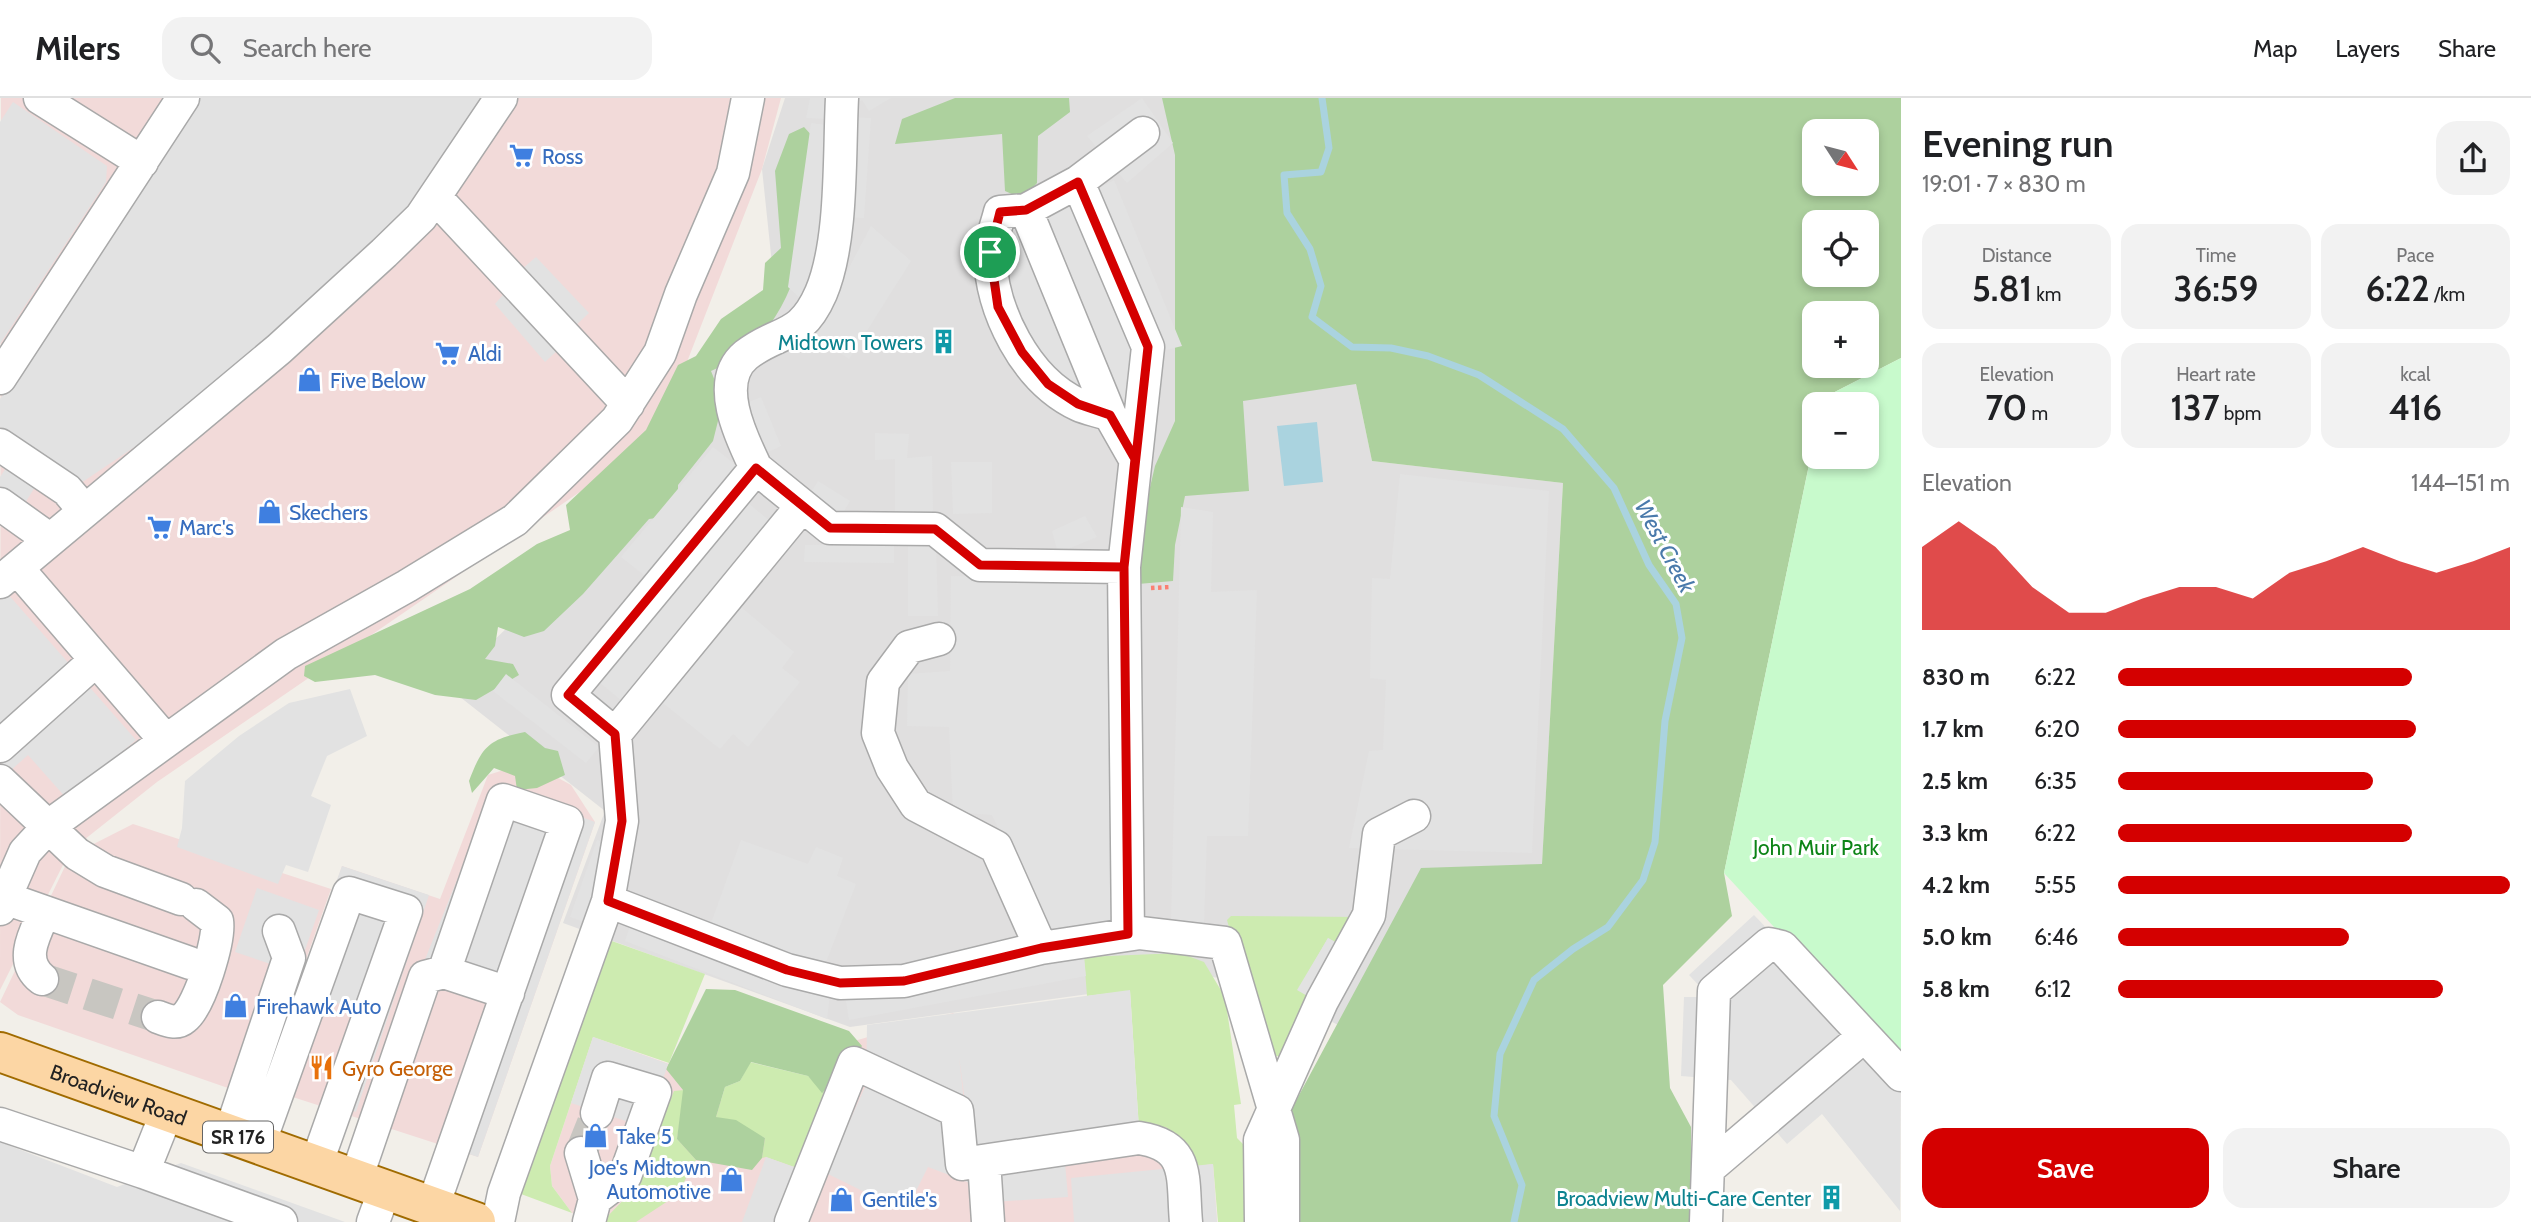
<!DOCTYPE html>
<meta charset="utf-8">
<style>
body{margin:0;font-family:Cabin,sans-serif;background:#f2f2f2;color:#202124;height:100vh;display:flex;flex-direction:column;font-size:26px;white-space:nowrap}
*{box-sizing:border-box;margin:0}
p{font-size:23px;color:#757577}
.icon{flex:none;width:38px;height:38px;fill:none;stroke:currentColor;stroke-width:2;stroke-linecap:round;stroke-linejoin:round}
.map{position:relative;flex:1;overflow:hidden}
.panel{display:flex;flex-direction:column;background:#fff;width:630px}
.panel>*{flex:none}
.needle{width:46px;rotate:126deg}
.buttons{position:absolute;left:1802px;top:21px;display:grid;gap:14px}
.buttons a{display:grid;place-items:center;width:77px;height:77px;border-radius:14px;background:#fff;box-shadow:0 4px 10px #0003;font-size:35px}
.pin{position:absolute;display:grid;place-items:center;width:60px;height:60px;color:#fff;margin:-30px;border:4px solid #fff;border-radius:50%;box-shadow:0 2px 7px #0007}
.round{display:grid;place-items:center;flex:none;width:74px;height:74px;border-radius:21px;background:#f2f2f2}
.head{display:flex;align-items:center;justify-content:space-between;height:119px;padding:0 21px}
h1{font-size:38px;font-weight:600;line-height:52px}
.figures{display:grid;grid-template-columns:repeat(3,1fr);gap:10px;height:119px;padding:7px 21px}
.figures div{display:grid;align-content:center;border-radius:18px;background:#f2f2f2;text-align:center}
.figures b{font-size:35px;font-weight:600}
.figures small{font-size:19px;font-weight:400}
.figures p{font-size:19px}
.chart{height:196px;padding:14px 21px}
.chart p{display:flex;justify-content:space-between}
.chart svg{width:100%;height:126px;margin-top:7px;fill:#d40000;opacity:.7}
.action{display:flex;gap:14px;margin-top:auto;padding:14px 21px}
.action a{flex:1;height:80px;border-radius:21px;background:#d40000;color:#fff;font-size:28px;font-weight:600;line-height:80px;text-align:center}
.action a+a{background:#f2f2f2;color:#202124}
ul{padding:0 21px;list-style:none;font-size:23px}
li{display:grid;grid-template-columns:112px 84px 1fr;align-items:center;height:52px}
li i{height:18px;border-radius:9px;background:#d40000}
header{display:flex;align-items:center;gap:42px;box-sizing:border-box;height:98px;padding:0 35px;background:#fff;border-bottom:2px solid #e0e0e0}
header strong{font-size:33px}
nav{display:flex;gap:38px;margin-inline-start:auto;font-size:24px}
.search{width:490px;height:63px;background:#f2f2f2;display:flex;align-items:center;gap:18px;box-sizing:border-box;padding:0 24px;border-radius:21px;color:#757577;font-size:26px}
main{display:flex;flex:1;min-height:0}
.map>svg:first-child{display:block}
</style>
<header>
<strong>Milers</strong>
<div class="search"><svg class="icon" aria-label="search" viewBox="0 0 24 24"><circle cx="10" cy="10" r="6"/><path d="M15 15l6 6"/></svg>Search here</div>
<nav><a>Map</a><a>Layers</a><a>Share</a></nav>
</header>
<main>
<div class="map">
<svg width="1901" height="1124" viewBox="0 0 1901 1124">
<rect width="100%" height="100%" fill="#f2efe9"/>
<path fill="#e0dfdf" d="M785,0H1192L1356,286L1372,363L1563,385L1542,767L1338,927L1261,886L1212,879L850,929L563,825L605,713L446,588L707,339L703,270L776,204L762,71Z"/>
<path fill="#f2dad9" d="M1,0H781L762,71L657,341L157,684L70,753L0,892Z
M529,664L571,687L595,724L478,1059L268,991L342,768L440,801L488,677Z
M133,726L331,791L257,1000L18,917L0,904L70,758Z
M953,915L1139,1030L1166,1029L1213,1066L1217,1124H597L572,1115L552,1088L550,1068L593,939L689,973L797,1070L847,945Z"/>
<path fill="#cdebb0" d="M1231,818L1361,819L1342,848L1328,840L1298,892L1311,900L1286,959L1263,957L1227,822Z
M609,842L705,876L669,965L593,939L550,1068L552,1088L572,1115L521,1096Z
M1180,855L1204,864L1225,899L1241,1006L1234,1007L1237,1040L1244,1047L1248,1124H1218L1213,1066L1189,1069L1183,1050L1166,1029L1139,1031L1130,893L1087,898L1084,859Z
M750,964L808,978L829,999L797,1070L766,1059L762,1060L765,1040L716,1019L725,989L740,983Z
M684,992L677,1041L696,1062L677,1097L636,1124H602L634,1091L674,993Z"/>
<path fill="#add19e" fill-rule="evenodd" d="M955,0H1069L1070,14L1038,38L1037,85L1023,101L1005,93L1002,36L895,46L902,21Z
M1162,0H1901V260L1823,300L1821,306H1815V338L1724,775L1732,818L1663,887L1670,990L1691,1029V1124H1294L1291,1012L1421,770L1542,766L1563,385L1372,363L1356,286L1243,303L1249,393L1185,398L1175,447L1173,483L1138,486L1144,415L1155,368L1175,323V57ZM1815,33H1867V86H1815ZM1815,124H1867V177H1815ZM1815,215H1867V268H1815Z
M804,29L824,51C807,132 800,237 711,273L723,303L713,343L678,387V407L664,419L649,421L583,496L544,533L524,539L498,529L495,548L485,561L513,566L519,577L476,602L435,597L375,577L315,584L304,578L305,568L470,491L537,446L570,432L566,407L646,332L678,267L696,258L721,221L763,192L765,165L781,150L775,73L789,36Z
M525,634L545,650L558,653L565,677L537,690L517,692L515,678L494,670L472,695L469,683C482,649 488,641 525,634Z
M706,891L735,892L849,933L862,948L843,977L822,995L808,978L751,964L740,983L725,989L716,1019L736,1022L765,1040L762,1060L752,1072L696,1062L677,1041L683,992L666,971Z"/>
<path fill="#c8facc" d="M1901,260V966L1724,775L1815,338V359H1867V306H1821L1823,300Z"/>
<path fill="#e2e2e2" d="M192,0H481L390,134L176,321L81,385L0,329V301Z
M810,0H891L869,13L862,2L829,21L806,20Z
M1142,0L1173,45L1127,85L1087,38Z
M13,4L107,68L106,84L0,246V24Z
M841,19L871,20L864,120L835,119L803,203L788,189L811,25L840,29Z
M1114,82L1182,248L1134,260V307L1116,315L1062,287L1028,249L1001,157L1005,140Z
M871,128L911,163L849,261L813,238Z
M536,159L589,215L575,228L522,171Z
M507,192L559,251L545,264L495,206Z
M761,299L781,348L764,356L746,305Z
M875,335L909,336L907,360L932,358L933,416L895,417V361L875,362Z
M713,349L750,378L736,395L782,433L634,613L587,574L658,488L621,459Z
M951,364H992V415L953,416Z
M6,370L35,389L25,405L0,388V379Z
M1400,376L1549,393L1532,755L1349,750L1369,653L1383,652L1386,582L1370,580L1372,480L1390,481Z
M818,383L850,403L841,418L809,397Z
M1181,409L1213,414L1211,494L1257,492L1248,738H1207L1204,825L1171,824Z
M1085,418L1097,439L1058,455L1052,433Z
M936,445L938,518H908V447Z
M894,446V465L804,464L805,447Z
M951,478L1113,481L1115,827L1046,831L992,717L953,714L949,629L907,628L908,576L950,573Z
M7,495L136,642L67,701L28,657L10,673L0,664V502Z
M740,508L794,554L782,570L800,584L748,649L733,636L720,651L663,605Z
M506,576L599,649L586,665L493,593Z
M350,591L367,638L327,658L311,698L331,707L308,774L286,767L278,786L177,749L182,730L185,683L239,638L289,605Z
M495,687L595,724L478,1059L454,1051L502,902L420,874Z
M597,742L611,747L584,824L570,819Z
M741,742L808,766L816,749L843,760L837,778L856,786L820,880L832,883L827,921L625,843L635,813L706,839Z
M342,768L429,797L356,1014L335,1006L368,916L315,897L281,989L263,983Z
M257,790L319,812L297,875L235,854Z
M1754,817L1901,970L1900,1113L1822,1016L1787,1046L1731,982L1681,978L1684,899H1702L1704,893L1689,877Z
M1328,840L1342,848L1311,900L1297,892Z
M1084,859L1086,878L849,922L846,903Z
M1130,892L1139,1031L1063,1042L1068,1099L979,1105L959,959L973,1086L928,1069L913,1099L899,1092L891,1107L826,1075L866,987L867,927Z
M593,939L668,966L647,1030L571,1005Z
M0,1044L117,1089L181,1065L345,1124H0Z
M766,1059L797,1070L778,1124H742Z
M1213,1066L1217,1124H1074L1071,1080Z"/>
<path fill="#aad3df" d="M1317,324L1323,384L1284,388L1277,328Z"/>
<g fill="none" stroke-linecap="round" stroke-linejoin="round">
<path stroke="#aad3df" stroke-width="7" d="M1322,0L1329,50L1321,74L1284,77L1287,115L1310,151L1321,188L1312,219L1352,249L1391,250L1428,258L1479,277L1563,331L1614,390L1649,467L1676,506L1682,540L1665,623L1655,744L1643,782L1608,829L1573,851L1534,882L1500,956L1494,1018L1522,1087L1514,1124"/>
<path stroke="#c8c6c1" stroke-width="32" stroke-dasharray="32 16" stroke-linecap="butt" d="M42,881L158,919
M581,1055L597,1015"/>
<defs>
<path id="minor" d="M40,0L142,64
M1078,84L1026,112L1110,317L1135,361
M435,99L628,306
M1026,112L1000,114C997,127 990,143 990,156C991,212 1025,282 1079,307C1088,311 1100,313 1110,317
M0,280L183,0
M0,347L67,392L84,412
M756,370C742,341 713,284 746,257C779,231 800,243 821,195C843,143 839,57 842,0
M0,406L49,441
M1124,469L1148,249L1078,84L1143,35
M17,470L166,643
M0,484L279,251L384,155L421,119L501,0
M939,541L909,549L883,584L878,635L892,670L916,707L996,749L1041,850
M615,636L802,408
M0,648L96,562
M0,683L77,756L105,773L181,801
M5,800L190,865
M608,803L622,723L615,636L568,597L756,370L830,430L935,431L980,467L1124,469L1128,836
M0,811L25,754L49,728L286,556L407,488L515,422L617,322L660,255L681,196L733,75L748,0
M444,874L508,895
M42,881C19,863 34,837 44,815
M158,919C166,922 176,927 184,920C200,908 220,841 217,823L196,807
M167,1014L143,1074L281,1124
M0,1026L143,1074
M230,1036L289,860L279,833
M259,1046L349,795L406,813L316,1067
M581,1055L595,1101
M984,1063L988,1124
M1708,1071L1864,938
M356,1081L425,879L444,874L503,702L567,724L433,1108
M373,1124L385,1091
M498,1124L504,1095L608,803L787,872L840,885L904,883L1041,850L1140,835L1225,845L1283,1042V1124
M589,1124L595,1101L625,1078L655,994L608,980L597,1015
M791,1124L854,965L957,1013L962,1066L1139,1040C1191,1048 1182,1080 1186,1124
M1261,1124L1260,1042L1322,903L1369,817L1379,736L1414,718
M1706,1124L1714,893L1769,846L1782,849L1901,977"/>
<g id="major">
<path id="s1" d="M0,954L476,1124"/>
</g>
</defs>
<use href="#minor" stroke="#a9a9a9" stroke-width="35"/>
<use href="#major" stroke="#a06b00" stroke-width="42"/>
<path stroke="#fa8072" stroke-width="4.5" stroke-dasharray="3.5 3.5" stroke-linecap="butt" d="M1151,490L1171,489"/>
<use href="#minor" stroke="#fff" stroke-width="32"/>
<use href="#major" stroke="#fcd6a4" stroke-width="38"/>
</g>
<g fill="none" stroke-linecap="round" stroke-linejoin="round">
<defs>
<path id="route" d="M990,154L998,209L1022,254L1048,286L1078,306L1110,317L1135,361L1124,469L980,467L935,431L830,430L756,370L568,597L615,636L622,723L608,803L787,872L840,885L904,883L1041,850L1128,836L1124,469L1148,249L1078,84L1026,112L1000,114L990,154"/>
</defs>
<use href="#route" stroke="#fff" stroke-width="14"/>
<use href="#route" stroke="#d40000" stroke-width="9"/>
</g>
<defs>
<symbol id="supermarket-bare" viewBox="-9 -9 18 18"><path d="M-6-5.5h2.5l.6 2H6L4.5 2H-2.5L-4.4-4H-6ZM-1.5 3.2a1.3 1.3 0 1 0 .1 0ZM3 3.2a1.3 1.3 0 1 0 .1 0Z" fill="#3f7fe0" stroke="#fff" stroke-width="2.5" paint-order="stroke"/></symbol>
<symbol id="building-bare" viewBox="-9 -9 18 18"><path d="M-4-6H4V6H1V3H-1V6H-4ZM-2.5-4.3h1.7v1.8h-1.7ZM.8-4.3h1.7v1.8H.8ZM-2.5-1h1.7V.8h-1.7ZM.8-1h1.7V.8H.8Z" fill="#0f9aa8" stroke="#fff" stroke-width="2.5" paint-order="stroke"/></symbol>
<symbol id="shop-bare" viewBox="-9 -9 18 18"><path d="M-5-2.5h2.3a2.7 3.5 0 0 1 5.4 0H5L5.5 6h-11ZM-1.5-2.5h3a1.5 2.3 0 0 0-3 0Z" fill="#3f7fe0" stroke="#fff" stroke-width="2.5" paint-order="stroke"/></symbol>
<symbol id="restaurant-bare" viewBox="-9 -9 18 18"><path d="M-5-6h1v4h1v-4h1v4h1v-4h1v5L-1.5 .5V6h-2V.5L-5-1ZM5-6V6H3V1.5H1.5Q1.5-4 5-6Z" fill="#e8710a" stroke="#fff" stroke-width="2.5" paint-order="stroke"/></symbol>
</defs>
<g fill-rule="evenodd">
<use href="#supermarket-bare" x="504" y="40" width="35" height="35"/>
<use href="#building-bare" x="926" y="226" width="35" height="35"/>
<use href="#supermarket-bare" x="430" y="238" width="35" height="35"/>
<use href="#shop-bare" x="292" y="264" width="35" height="35"/>
<use href="#shop-bare" x="252" y="396" width="35" height="35"/>
<use href="#supermarket-bare" x="142" y="412" width="35" height="35"/>
<use href="#shop-bare" x="218" y="890" width="35" height="35"/>
<use href="#restaurant-bare" x="304" y="952" width="35" height="35"/>
<use href="#shop-bare" x="578" y="1020" width="35" height="35"/>
<use href="#shop-bare" x="714" y="1064" width="35" height="35"/>
<use href="#building-bare" x="1814" y="1082" width="35" height="35"/>
<use href="#shop-bare" x="824" y="1084" width="35" height="35"/>
</g>
<g text-anchor="middle" dominant-baseline="central" stroke-width="6" stroke-linejoin="round" paint-order="stroke">
<rect fill="#fff" stroke="#646464" stroke-width="2" x="203" y="1023.5" width="70" height="31" rx="5"/>
<g font-size="19" font-weight="bold" fill="#222">
<text x="238" y="1039">SR 176</text>
</g>
<g font-size="21" fill="#366cbe" stroke="#fff" text-anchor="start">
<text x="542" y="58">Ross</text>
<text x="468" y="255">Aldi</text>
<text x="330" y="282">Five Below</text>
<text x="289" y="414">Skechers</text>
<text x="179" y="429">Marc's</text>
<text x="256" y="908">Firehawk Auto</text>
<text x="616" y="1038">Take 5</text>
<text x="711" y="1069" text-anchor="end">Joe's Midtown<tspan x="711" dy="24">Automotive</tspan></text>
<text x="862" y="1101">Gentile's</text>
</g>
<g font-size="21" fill="#0d838f" stroke="#fff" text-anchor="end">
<text x="923" y="244">Midtown Towers</text>
<text x="1811" y="1100">Broadview Multi-Care Center</text>
</g>
<g font-size="21" fill="#0c8416" stroke="#fff">
<text x="1816" y="749">John Muir Park</text>
</g>
<g font-size="21" fill="#c56008" stroke="#fff" text-anchor="start">
<text x="342" y="970">Gyro George</text>
</g>
<g font-size="21" fill="#222" stroke="#fff">
<text stroke="none"><textPath href="#s1" startOffset="126">Broadview Road</textPath></text>
</g>
<g font-size="23" font-style="italic" fill="#4a7aab" stroke="#fff">
<text transform="translate(1665 448) rotate(62)">West Creek</text>
</g>
</g>
</svg>
<div class="buttons">
<a><svg class="needle" viewBox="-14 -14 28 28"><path d="M0-13l5 13h-10z" fill="#e53935"/><path d="M0 13l5-13h-10z" fill="#757577"/></svg></a>
<a><svg class="icon" aria-label="locate" viewBox="0 0 24 24"><circle cx="12" cy="12" r="6"/><path d="M12 2v4M12 18v4M2 12h4M18 12h4"/></svg></a>
<a>+</a>
<a>−</a>
</div>
<div class="pin" style="left:990px;top:154px;background:#1e9e55"><svg class="icon" aria-label="arrive" viewBox="0 0 24 24"><path d="M6 21V4h12l-3 4 3 4H6"/></svg></div>
</div>
<section class="panel">
<div class="head"><div><h1>Evening run</h1><p>19:01 · 7 × 830 m</p></div><a class="round"><svg class="icon" aria-label="share" viewBox="0 0 24 24"><path d="M12 15V3M7 8l5-5 5 5M5 13v7h14v-7"/></svg></a></div>
<div class="figures">
<div><p>Distance</p><b>5.81<small> km</small></b></div>
<div><p>Time</p><b>36:59</b></div>
<div><p>Pace</p><b>6:22<small> /km</small></b></div>
</div>
<div class="figures">
<div><p>Elevation</p><b>70<small> m</small></b></div>
<div><p>Heart rate</p><b>137<small> bpm</small></b></div>
<div><p>kcal</p><b>416</b></div>
</div>
<div class="chart"><p><span>Elevation</span>144–151 m</p>
<svg viewBox="0 0 160 44" preserveAspectRatio="none"><path d="M0 44V15L10 6L20 15L30 29L40 38L50 38L60 33L70 29L80 29L90 33L100 24L110 20L120 15L130 20L140 24L150 20L160 15V44z"/></svg>
</div>
<ul>
<li><b>830 m</b>6:22<i style="width:75%"></i></li>
<li><b>1.7 km</b>6:20<i style="width:76%"></i></li>
<li><b>2.5 km</b>6:35<i style="width:65%"></i></li>
<li><b>3.3 km</b>6:22<i style="width:75%"></i></li>
<li><b>4.2 km</b>5:55<i style="width:100%"></i></li>
<li><b>5.0 km</b>6:46<i style="width:59%"></i></li>
<li><b>5.8 km</b>6:12<i style="width:83%"></i></li>
</ul>
<div class="action"><a>Save</a><a>Share</a></div>
</section>
</main>
